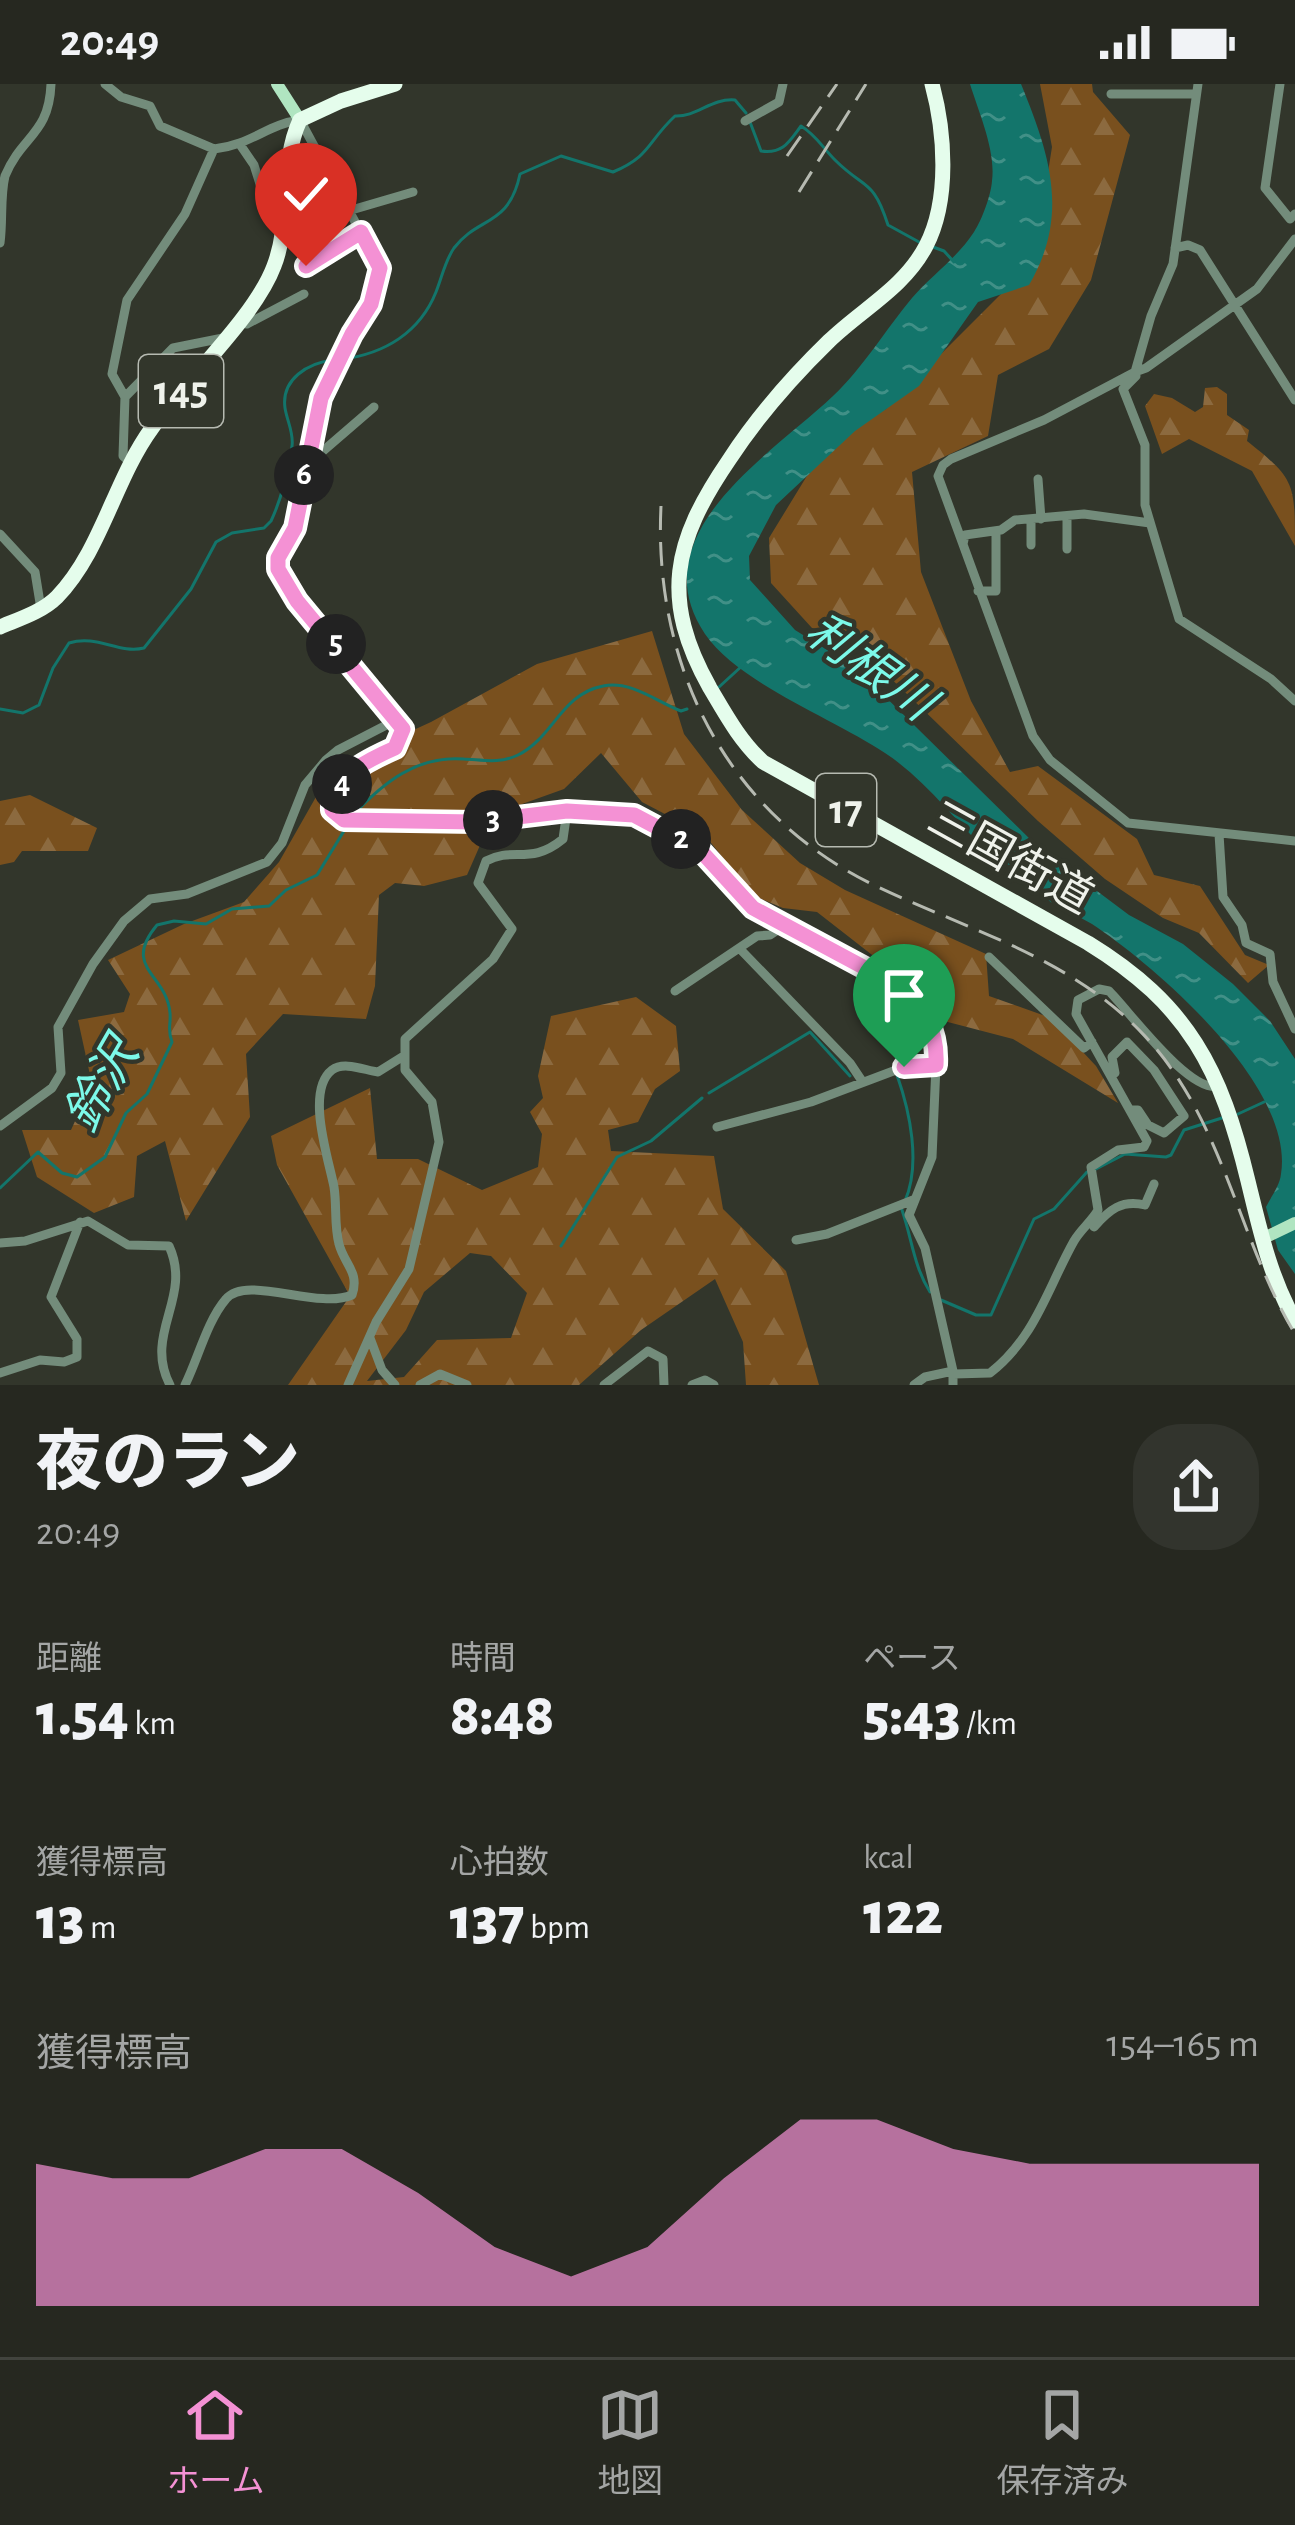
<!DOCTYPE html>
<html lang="ja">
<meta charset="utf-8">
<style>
body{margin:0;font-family:"Alegreya Sans","Noto Sans JP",sans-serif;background:#32342d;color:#f1f3f6;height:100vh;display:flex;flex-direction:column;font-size:45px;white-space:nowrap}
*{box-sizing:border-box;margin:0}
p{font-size:39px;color:#a4a6a5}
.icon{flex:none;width:66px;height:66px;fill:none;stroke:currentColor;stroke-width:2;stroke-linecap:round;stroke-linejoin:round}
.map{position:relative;height:1301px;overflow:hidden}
.details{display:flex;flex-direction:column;background:#262820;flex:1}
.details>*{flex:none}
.pin{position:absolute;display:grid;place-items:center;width:102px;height:102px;color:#fff;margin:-123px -51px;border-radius:50% 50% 50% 0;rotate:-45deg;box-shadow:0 0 12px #0007}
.pin .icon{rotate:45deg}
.km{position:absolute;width:60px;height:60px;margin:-30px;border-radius:50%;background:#222;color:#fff;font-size:33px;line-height:60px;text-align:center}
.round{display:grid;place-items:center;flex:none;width:126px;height:126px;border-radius:48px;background:#32342d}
.head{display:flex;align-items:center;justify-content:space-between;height:204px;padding:0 36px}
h1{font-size:66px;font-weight:800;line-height:90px}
.stats{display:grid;grid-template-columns:repeat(3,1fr);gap:18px;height:204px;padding:12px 36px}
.stats div{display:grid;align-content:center}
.stats b{font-size:60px;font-weight:800}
.stats small{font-size:33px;font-weight:400}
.stats p{font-size:33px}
.chart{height:336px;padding:24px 36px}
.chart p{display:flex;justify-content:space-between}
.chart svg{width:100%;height:216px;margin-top:12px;fill:#f491d4;opacity:.7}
.status{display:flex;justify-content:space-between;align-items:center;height:84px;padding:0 60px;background:#262820;direction:ltr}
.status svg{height:33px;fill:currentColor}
.menu{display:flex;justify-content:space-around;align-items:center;height:168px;border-top:3px solid #42443e;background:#262820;font-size:33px;color:#a4a6a5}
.menu a{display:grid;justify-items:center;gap:6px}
.menu .selected{color:#f491d4}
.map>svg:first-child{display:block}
</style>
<div class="status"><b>20:49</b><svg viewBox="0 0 49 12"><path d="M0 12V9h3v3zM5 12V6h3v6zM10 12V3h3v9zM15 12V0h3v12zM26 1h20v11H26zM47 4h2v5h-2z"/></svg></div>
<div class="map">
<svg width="1295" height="1301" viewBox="0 0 1295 1301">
<defs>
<pattern id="forest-firs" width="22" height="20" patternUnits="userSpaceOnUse" patternTransform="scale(3)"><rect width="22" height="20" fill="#79501e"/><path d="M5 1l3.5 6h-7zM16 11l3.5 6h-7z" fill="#8c6a3f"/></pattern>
<pattern id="water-ripples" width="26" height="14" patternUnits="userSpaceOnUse" patternTransform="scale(3)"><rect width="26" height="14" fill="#13756b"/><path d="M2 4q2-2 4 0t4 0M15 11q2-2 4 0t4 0" fill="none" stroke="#419087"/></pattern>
</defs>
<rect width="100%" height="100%" fill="#32362b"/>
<path fill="url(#forest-firs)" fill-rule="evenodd" d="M1040,0H1092L1093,8L1130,51L1091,196L1049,265L998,291L988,352L912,388L921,488L971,617L1010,688L1038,682L1137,755L1154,791L1200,802L1245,871L1269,881L1248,899L1199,849L1163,834L1105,795L1038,737L843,548L812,544L771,499L769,454L835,346L886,325L1034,177L1052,63Z
M1217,303L1227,310V331L1249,346L1247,357C1295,395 1295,399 1295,462L1252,387L1189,355L1162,370L1145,322L1154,310L1172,314L1195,328L1203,323L1205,304Z
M652,547L684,650L742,726L800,779L845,806L986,870L989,912L1051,934L1096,982L1118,1019L1013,955L944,937L885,881L817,828L783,824L752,811L705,751L642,718L601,669L564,705L511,724L488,743L467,791L424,802L395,799L379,811L375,902L366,935L283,930L246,970L250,1033L186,1137L165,1057L137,1072L134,1113L94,1129L37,1093L22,1046H71L92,1000L78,936L124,928L130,910L108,876L184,840L244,818L279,778L333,683L431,638L537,580Z
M30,711L97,744L88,767H22L14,778L0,781V717Z
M636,913L676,942L680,987L655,1005L638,1038L608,1046L611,1067L714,1072L723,1125L786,1187L819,1301H746L743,1258L715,1195L641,1246L579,1301H288L350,1212L277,1081L271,1052L370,1004L377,1075H418L482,1106L538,1083L542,1050L530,1028L543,1014L538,992L551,932ZM470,1169L491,1172L527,1209L511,1254L437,1256L404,1293L367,1297L406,1246L424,1208Z"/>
<path fill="url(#water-ripples)" d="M970,0H1021C1050,71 1070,131 1029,201L978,218L919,302L855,347L776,421L749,472L750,496L795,546L856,584L1037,762L1129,831L1183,860L1233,900L1270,937L1295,975V1190L1278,1166L1266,1123C1271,1113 1280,1101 1281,1090C1295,1003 1157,883 1092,840C1079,832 1064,827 1052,819C1042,812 1037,800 1028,792C1017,782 1000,779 989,769C954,736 926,696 885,669C835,635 738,599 705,550C638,450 773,369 833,312C863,284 886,245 912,214C932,191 958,173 974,148C982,136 991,111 992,97C996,67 979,29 970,0Z"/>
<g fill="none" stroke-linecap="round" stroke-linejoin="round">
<path stroke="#13756b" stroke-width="3" d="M750,38L761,67C783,70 789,58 801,42C816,51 823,64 835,76C865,106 873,94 888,141L919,158
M933,163L944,167L954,178
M342,275C385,270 420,248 436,208C442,193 445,177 454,164C478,132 509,143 520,90L561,72L613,88C651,72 647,58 675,32C697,33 711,14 735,16L746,29
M719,603L743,581
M0,625L23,629L39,621L53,584L69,559C97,550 118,570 144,564L191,505L216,458L232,449L264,444L271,437C281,416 289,385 292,362C294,349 287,337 285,324C281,295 308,279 333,276
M353,731C383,699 417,671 464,675C484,676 499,680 518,671C553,654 561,610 603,602C631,596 657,618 681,627L687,625
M897,991C910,1028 921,1080 905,1117
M709,1009L810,948L850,992
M1238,1030L1264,1018
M1096,1085L1125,1070L1166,1073L1171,1071L1184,1046L1225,1033
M0,1104L38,1068L62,1089L77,1093L105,1073L126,1029L147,1010L172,958C167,945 171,942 170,929C167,890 121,884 157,841L174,837L206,840L232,825L269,822L286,806L317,791L347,742
M902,1126C912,1155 914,1183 930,1208
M561,1162L617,1073L651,1057L702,1014
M941,1216L976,1231H991L1034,1135L1054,1125L1087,1088"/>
<path stroke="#738c7b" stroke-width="9" d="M105,0L121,13L150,22L160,42L214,65
M1198,0L1173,180L1151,232L1135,288L1044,336L951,375L943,381L938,392L1033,652L1050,676L1128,739L1295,757
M1280,0L1265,104L1290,135L1295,130
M1111,10H1196
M745,37L779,18L783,0
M241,62L254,81L266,119
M348,127L413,108
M284,136L339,110
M1295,155L1257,205L1146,284L1135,288L1136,292L1123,305L1145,361V421L1179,535L1271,595L1295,617
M0,159C3,137 0,113 5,92C22,51 49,51 51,0
M1175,164L1188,161L1200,166L1295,316
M306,182L360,148
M237,238L247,240L304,210
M125,313L173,264L223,254
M308,375L323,367L374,323
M131,379L123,372L125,313L112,290L127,216L185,130L214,65C251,61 268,40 300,36L380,184L371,220L352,250L321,314L295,444L278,474L277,485L297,517L403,645L395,663C370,675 331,693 332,726L344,737L475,738L567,727L634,731L700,766L753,824L893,899C911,914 933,936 937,959L932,1073L909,1131L925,1164L953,1287V1301
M1038,395L1041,435
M1067,434V465
M0,450L35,488L41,525
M963,460L965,451L1001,446L1015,436L1084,430L1150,439
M1031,461V435
M978,507H996V447
M1219,750L1223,813L1242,841L1246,859L1270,870L1273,898L1295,945
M740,865L850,979L862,997
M989,873L1084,964L1092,958
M675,907L757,852L770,851L782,843
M1115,989L1112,973L1127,958L1154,986L1184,1032L1164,1049L1148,1041L1138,1026H1132
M0,1042L52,1004L61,989L58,943L93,880L124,837L150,815L187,810L267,778L282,759L305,701L326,676L338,666L398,635
M717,1043L811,1018L904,983L936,981
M1094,1143C1109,1126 1122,1115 1145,1121L1154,1100
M796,1156L827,1150L913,1116
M0,1159L25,1157L88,1137L128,1161L169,1162C193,1214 143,1249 170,1301
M370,1254L382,1286L395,1301
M0,1289L40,1276L64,1278L77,1273V1255L51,1213L80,1138
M954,1290L990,1289C1036,1253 1048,1203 1074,1157C1081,1145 1092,1137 1098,1126L1091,1083L1118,1066L1144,1063L1147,1057L1076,930L1078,916L1099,905L1109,907C1130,928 1191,1012 1220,1002
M185,1301C198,1275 207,1237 226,1215C246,1190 317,1226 352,1211C360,1188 344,1180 339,1160C334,1141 337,1122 334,1103C329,1076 305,1007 332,986C344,977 364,986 378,988L402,973
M348,1301L376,1238L409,1185L439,1058L432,1018L405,986V955L493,875L512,845L478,799L486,777C514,762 530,782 563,755L567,727
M420,1301L440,1290L467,1301
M604,1301L648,1267L663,1275L664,1301
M692,1301L705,1296L714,1301
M914,1301L925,1293L953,1287"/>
<path stroke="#b0e5c1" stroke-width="12" d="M277,0L300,36
M1262,1155L1295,1139"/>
<path stroke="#e5fdec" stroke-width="15" d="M932,0C945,48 950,116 926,162C904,204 862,225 829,257C792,293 757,333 729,376C673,458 660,515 710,604C726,631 740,657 763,678L1088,859C1189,921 1221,985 1248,1097C1260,1146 1270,1193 1295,1237
M0,543C19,535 42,528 57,513C102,466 114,396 152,344C186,296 255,233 274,182C292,136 279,81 300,36L341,17L395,0"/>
<path stroke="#b6bab1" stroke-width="3" stroke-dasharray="24 12" stroke-linecap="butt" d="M787,72L837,0
M799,108L866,0
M661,422C653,582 727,731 876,802C970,847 1070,873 1144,951C1224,1036 1237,1153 1295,1250"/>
</g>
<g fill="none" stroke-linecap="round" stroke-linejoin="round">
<defs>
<path id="route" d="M306,182L361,148L380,184L371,220L352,250L321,314L295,444L278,474V485L297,517L403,645L395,664C370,675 330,693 332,726L344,736L476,738L567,727L634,731L700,766L753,824L893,899C922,923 938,942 936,981L904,983"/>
</defs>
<use href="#route" stroke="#fff" stroke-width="24"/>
<use href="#route" stroke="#f491d4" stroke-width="15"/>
</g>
<g text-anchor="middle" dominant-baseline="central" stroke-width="9" stroke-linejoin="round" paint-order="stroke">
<g fill="#32362b" stroke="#b6bab1" stroke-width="3">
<rect x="139" y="271" width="84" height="72" rx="9"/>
<rect x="816" y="690" width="60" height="72" rx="9"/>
</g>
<g font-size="42" font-weight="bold" fill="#eff2eb">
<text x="181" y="307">145</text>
<text x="846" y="726">17</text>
</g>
<g font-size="45" fill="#eff2eb" stroke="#32362b">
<text transform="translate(1010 775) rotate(29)">三国街道</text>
</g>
<g font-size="48" font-style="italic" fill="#7cf9e9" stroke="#32362b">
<text transform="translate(869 584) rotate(36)">利根川</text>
<text transform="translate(103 1002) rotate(-60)">鈴沢</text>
</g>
</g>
</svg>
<div class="pin" style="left:904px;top:983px;background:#1e9e55"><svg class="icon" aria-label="arrive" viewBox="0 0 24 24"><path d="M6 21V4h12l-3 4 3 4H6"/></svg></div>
<div class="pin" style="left:306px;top:182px;background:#d93025"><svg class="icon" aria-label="check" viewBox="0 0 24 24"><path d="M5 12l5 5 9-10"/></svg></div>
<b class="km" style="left:681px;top:755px">2</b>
<b class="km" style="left:493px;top:736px">3</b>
<b class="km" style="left:342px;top:700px">4</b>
<b class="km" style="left:336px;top:560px">5</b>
<b class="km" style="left:304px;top:391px">6</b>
</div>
<section class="details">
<div class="head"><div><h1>夜のラン</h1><p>20:49</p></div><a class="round"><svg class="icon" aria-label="share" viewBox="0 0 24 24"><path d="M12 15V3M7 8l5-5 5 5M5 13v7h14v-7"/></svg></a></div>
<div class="stats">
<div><p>距離</p><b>1.54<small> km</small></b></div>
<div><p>時間</p><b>8:48</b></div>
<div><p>ペース</p><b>5:43<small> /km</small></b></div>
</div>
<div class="stats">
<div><p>獲得標高</p><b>13<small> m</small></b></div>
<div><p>心拍数</p><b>137<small> bpm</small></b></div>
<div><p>kcal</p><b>122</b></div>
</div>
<div class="chart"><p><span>獲得標高</span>154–165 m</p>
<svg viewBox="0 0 160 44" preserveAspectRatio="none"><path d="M0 44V15L10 18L20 18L30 12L40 12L50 21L60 32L70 38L80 32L90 18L100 6L110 6L120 12L130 15L140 15L150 15L160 15V44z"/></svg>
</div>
</section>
<nav class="menu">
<a class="selected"><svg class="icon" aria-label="home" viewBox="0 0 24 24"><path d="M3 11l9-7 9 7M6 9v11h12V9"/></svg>ホーム</a>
<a><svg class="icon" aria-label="map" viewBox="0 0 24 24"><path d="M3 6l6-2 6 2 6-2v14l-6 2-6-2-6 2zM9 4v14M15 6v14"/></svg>地図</a>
<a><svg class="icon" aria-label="saved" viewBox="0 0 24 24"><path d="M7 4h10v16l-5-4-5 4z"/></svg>保存済み</a>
</nav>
